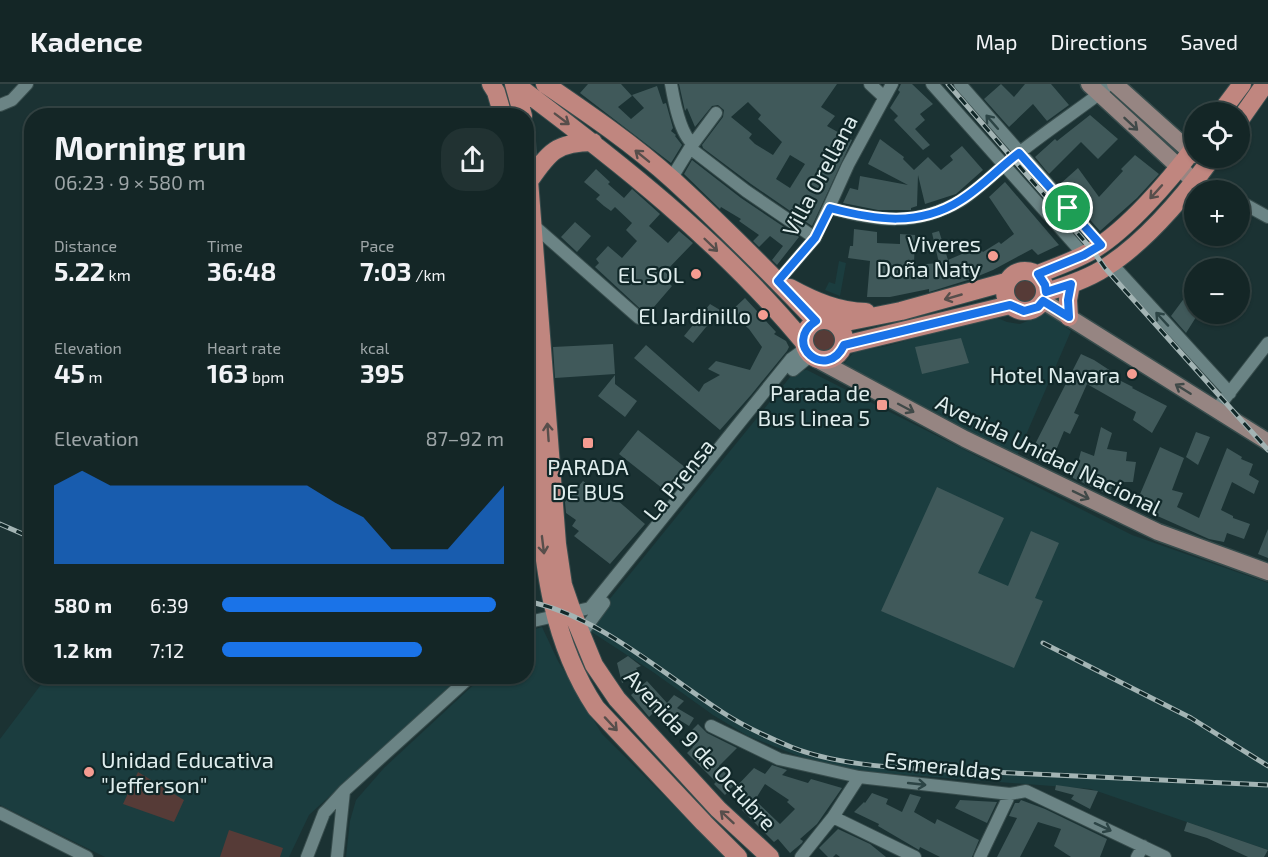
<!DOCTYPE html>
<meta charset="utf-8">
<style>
body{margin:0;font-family:"Exo 2",sans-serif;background:#213232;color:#f1f3f6;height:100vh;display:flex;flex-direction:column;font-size:22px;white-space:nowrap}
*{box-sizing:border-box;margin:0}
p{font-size:20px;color:#9da5a7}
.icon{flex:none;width:33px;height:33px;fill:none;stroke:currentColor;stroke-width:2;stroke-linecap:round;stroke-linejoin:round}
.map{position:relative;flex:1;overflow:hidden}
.panel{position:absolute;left:24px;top:24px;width:510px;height:576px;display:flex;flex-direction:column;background:#142626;border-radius:24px;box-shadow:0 2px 4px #0004,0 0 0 2px #334343}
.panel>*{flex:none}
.fabs{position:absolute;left:1184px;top:18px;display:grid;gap:12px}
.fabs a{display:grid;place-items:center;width:66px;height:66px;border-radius:50%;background:#142626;box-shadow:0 2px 4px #0004,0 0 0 2px #334343;font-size:30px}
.pin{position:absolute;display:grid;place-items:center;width:51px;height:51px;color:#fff;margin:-26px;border:3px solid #fff;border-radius:50%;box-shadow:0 2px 6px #0007}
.round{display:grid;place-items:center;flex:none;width:63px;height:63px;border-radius:24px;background:#213232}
.headline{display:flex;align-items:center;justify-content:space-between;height:102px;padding:0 30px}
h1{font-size:33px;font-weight:700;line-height:45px}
.stats{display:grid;grid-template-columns:repeat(3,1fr);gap:9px;height:102px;padding:6px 30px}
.stats div{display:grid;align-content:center}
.stats b{font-size:26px;font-weight:700}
.stats small{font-size:16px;font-weight:400}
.stats p{font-size:16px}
.chart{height:168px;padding:12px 30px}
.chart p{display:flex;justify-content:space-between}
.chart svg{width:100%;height:108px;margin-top:6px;fill:#1a73e8;opacity:.7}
ul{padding:0 30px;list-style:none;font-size:20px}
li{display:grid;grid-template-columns:96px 72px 1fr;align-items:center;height:45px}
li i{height:15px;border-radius:8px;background:#1a73e8}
header{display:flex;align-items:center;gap:36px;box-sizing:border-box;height:84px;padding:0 30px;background:#142626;border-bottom:2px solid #334343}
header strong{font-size:28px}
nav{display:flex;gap:33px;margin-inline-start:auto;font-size:21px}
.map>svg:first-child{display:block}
</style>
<header>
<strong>Kadence</strong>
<nav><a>Map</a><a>Directions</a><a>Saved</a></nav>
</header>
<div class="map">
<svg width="1268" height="773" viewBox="0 0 1268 773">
<rect width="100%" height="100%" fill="#1b3233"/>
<path fill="#1b3d3f" d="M839,177L846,179L840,212L825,206L829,198L835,200Z
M1047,229L1071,247L1016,374L841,283L854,268L887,262L993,232L1007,238L1020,240Z
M807,286L1132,451L1268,499V766L1091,705L857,687L801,673L748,652L713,631L653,588L590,547L591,538L795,287Z
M542,543L558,577L602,650L726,773H346L350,737L356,716L384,684L482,593L526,592L527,551L532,546Z
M56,593H460L309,731L289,773H105L0,721V655L43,598L50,602Z"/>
<path fill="#563b37" d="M1007 207a17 17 0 1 1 34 0a17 17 0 1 1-34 0Z
M808 255a16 16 0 1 1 32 0a16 16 0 1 1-32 0Z
M138,688L184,716L174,738L123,720Z
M229,746L283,764L280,773H220Z"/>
<path fill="#40595a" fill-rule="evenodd" d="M588,0H621L632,12L618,23L631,35L644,24L632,11L657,2L663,20L666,19L673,44L671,47L676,51L675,52L682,61L671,79L580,9Z
M679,0H837L821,23L835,32L827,42L852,56L812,142L751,100L703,64L702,61L723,33L724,26L718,21L712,22L695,43L687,24L685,27ZM748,18L761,31L758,35L782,58L773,71L755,60L749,54L752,50L731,33ZM790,71L805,80L790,104L776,95Z
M901,0H912L933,20L920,30L925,36L915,45L930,61L923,66L894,36L898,32L890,24L900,8L898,6Z
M1001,0L1014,13L1025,0H1051L1069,21L1047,37L1033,20L1009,43L984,15Z
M1090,31L1118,55L1098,75L1081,58L1049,90L1035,73L1055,55L1057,57Z
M880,55L904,73L903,75L914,86L928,73L941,86L953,76L950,72L962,62L983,86L956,110L925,120L918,91L917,122L911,124V126H878L843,119L850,104L858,106L860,92L908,101L868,80Z
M1135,71L1159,90L1137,114L1100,147L1059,101L1078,84L1099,113L1123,87L1121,85Z
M692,76L741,114L790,147L786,148L791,151L793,149L799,153L777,181L772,176L783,162L770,152L759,163L753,157L759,151L739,137L741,135L721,123L720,125L684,90Z
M596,85L610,98L608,100L624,114L632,105L660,130L649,142L668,159L679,147L693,159L665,188L669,192L666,197L672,202L647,231L595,183L599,179L596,175L608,162L622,174L637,157L626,146L632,139L615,123L611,127L604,122L596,115L600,111L584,98Z
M1005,98L1059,161L1038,171L1032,165L993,186L971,195L929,208V205L890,213H867L870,177L848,174L850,162H853L854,145L877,148V159L900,160V150L915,151L914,181L939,179L932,149L939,147L948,176L978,163L983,168L999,158L1001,160L1014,150L989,113Z
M575,138L591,152L577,168L561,153Z
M1194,201V230H1198L1186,249L1171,232Z
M745,214L776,248L774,250L786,257L789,263L787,267L751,311L720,346L634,274L646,261L699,308L704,300L720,291L708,285L716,277L750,286L762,263L749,245L730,228Z
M710,220L720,226L693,259L684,252Z
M961,254L969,279L922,290L915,263Z
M613,260L615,290L555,294L553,263Z
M1081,270L1094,276L1120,293L1119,296L1133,303L1132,304L1167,322L1152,349L1133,336L1136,328L1087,300L1074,329L1079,331L1070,350L1064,347L1054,371L1077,382L1081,367L1094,372L1101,343L1112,349L1107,365L1127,368L1126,377L1136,378L1133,398H1114L1109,411L1073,394V392L1061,386L1062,384L1044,379L1029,372Z
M615,291V300L637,317L625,333L598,312Z
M638,346L686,384L667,408L619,370Z
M1196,348L1210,353L1198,381L1186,373Z
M1160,363L1184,374L1172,406L1183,409L1177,423L1199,434L1227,364L1242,373L1241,375L1253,380L1249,391L1259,397L1254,410L1232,398L1221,426L1233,432V434L1250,440L1244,455L1227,449L1224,458L1209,455L1135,422Z
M583,397L606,415L610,410L645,440L610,480L574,452L579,447L572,442L576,436L566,429L565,418Z
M937,403L1004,434L978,489L1008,502L1031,447L1059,459L1035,514L1043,517L1014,584L881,527Z
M1268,445V474L1258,470Z
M628,572L641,582L636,584L640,589L622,599L617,579Z
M647,597L667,619L674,611L684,617L677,624L694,634L689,642L670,630L664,636L654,628L649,633L631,611Z
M698,640L707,649L737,664L719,682L735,700L725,711L714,700L716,698L687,669L693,663L684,654Z
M772,681L787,686L782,691L808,699L811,695L842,704L817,740L800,755L803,757L802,759L790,769L778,755L774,758L742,726L750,719L734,705L754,684L765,690ZM765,700L789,716L787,718L795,725L780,740L755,716Z
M1056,701L1098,707L1090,725L1071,715L1074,711L1055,706Z
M872,709L888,715L886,720L902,728L910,710L921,713L914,728L935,740L937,735L979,756L972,773H940L920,763L919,766L878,742L879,740L854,728L864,718L865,719Z
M960,716L997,718L987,739L955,724Z
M1021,716L1045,725L1107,755L1100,773H1071L1054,762L1061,745L1038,738L1020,773H997L1017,734L1009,732L1015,719H1019Z
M1187,738L1268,766L1264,773H1248L1207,754L1184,747Z
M838,745L870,760L886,773H840L836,770L833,773H828L819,764Z"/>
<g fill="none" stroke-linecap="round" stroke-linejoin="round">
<defs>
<path id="street" d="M671,0C674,17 680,50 693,60
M870,0L884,13
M932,0L1084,171
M960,0L1101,161
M0,21L12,16L27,0
M690,64L746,107L815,154
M671,95L690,64L716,29
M1194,97L1220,106
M1239,117L1268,133
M830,124C877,137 915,143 960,117C979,105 996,87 1014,73C1041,51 1071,31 1099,10L1109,0
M532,140L639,234
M1111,179L1230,309
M778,197L815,154L848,81L892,0
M793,286L810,272
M1216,326L1268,259
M526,541L529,538L590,524L791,275L805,265
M582,549L604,519
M711,642L779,675L859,693L1010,710L1026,707L1165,773
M0,729L87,773
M833,733L915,773
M307,773L324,729L344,707L471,592
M337,773L344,707
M801,773L833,733L859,693
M980,773L1010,710
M1137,773L1143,762"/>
<path id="secondary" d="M1089,0L1194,97
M1115,0L1194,71
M1043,217L1268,358
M818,276L965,355L1158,448L1268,488"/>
<path id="primary" d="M491,0L496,8L503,32
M514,0L523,32
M515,0C618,77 720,157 803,257
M545,0C589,30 633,60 673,96C722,141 770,189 816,237
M1221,28L1242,0
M1239,37L1265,0
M526,57L557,460L563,501L573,530L594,581L617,615L718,725L770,773
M530,96C549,68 557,58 593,58
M1005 207a20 20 0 1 1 40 0a20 20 0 1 1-40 0Z
M1038,190C1056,183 1076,176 1093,166C1128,145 1169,97 1194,64
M790,204C814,217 839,228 866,228
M1046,208C1066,202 1088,195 1106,183C1147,157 1184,112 1212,74
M1069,233L1068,216L1071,200
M804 256a20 20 0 1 1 40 0a20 20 0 1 1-40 0Z
M836,240L901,227L1006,198
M844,261L1010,221
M526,277C530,320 534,363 537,405C544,483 552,558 596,624L704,739L738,773"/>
</defs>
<use href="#street" stroke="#384d4d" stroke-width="14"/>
<use href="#secondary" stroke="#384d4d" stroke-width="19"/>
<use href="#primary" stroke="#384d4d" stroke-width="20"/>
<use href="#street" stroke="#6b8485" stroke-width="12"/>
<use href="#secondary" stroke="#968582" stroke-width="16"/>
<use href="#primary" stroke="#c0867f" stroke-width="18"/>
<defs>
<path id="rail" d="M948,0L1093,167L1105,184L1268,366
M0,440L32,454
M526,517C596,530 663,590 722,628C743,642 767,653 791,663C849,686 929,685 992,688C1084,692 1176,697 1268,701
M1043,559L1191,634L1268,682"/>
</defs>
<use href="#rail" stroke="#a3b4b4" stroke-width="5"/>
<use href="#rail" stroke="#112829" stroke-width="3" stroke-dasharray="9" stroke-linecap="butt"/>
</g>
<defs><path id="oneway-shaft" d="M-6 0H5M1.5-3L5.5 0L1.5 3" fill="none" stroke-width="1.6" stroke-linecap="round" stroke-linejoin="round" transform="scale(1.5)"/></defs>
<g stroke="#574e4b">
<use href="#oneway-shaft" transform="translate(562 35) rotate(37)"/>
<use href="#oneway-shaft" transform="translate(642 72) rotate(-141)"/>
<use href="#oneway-shaft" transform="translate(1156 108) rotate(132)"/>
<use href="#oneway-shaft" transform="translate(711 161) rotate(44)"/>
<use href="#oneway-shaft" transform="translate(953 213) rotate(164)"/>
<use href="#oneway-shaft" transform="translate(548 348) rotate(-94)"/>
<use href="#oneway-shaft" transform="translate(543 461) rotate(83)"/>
<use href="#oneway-shaft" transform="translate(611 640) rotate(47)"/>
<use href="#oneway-shaft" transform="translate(727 733) rotate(-137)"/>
</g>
<g stroke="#2c4445">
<use href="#oneway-shaft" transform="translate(992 38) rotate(-131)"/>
<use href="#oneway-shaft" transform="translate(1162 235) rotate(-133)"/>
<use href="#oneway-shaft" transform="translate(917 700) rotate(6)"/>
<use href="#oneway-shaft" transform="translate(1103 743) rotate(25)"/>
</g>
<g stroke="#404948">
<use href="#oneway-shaft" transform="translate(1131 40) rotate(43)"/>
<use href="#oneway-shaft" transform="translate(1183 305) rotate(-148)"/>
<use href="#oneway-shaft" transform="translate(906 324) rotate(28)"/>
<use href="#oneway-shaft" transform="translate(1081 411) rotate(26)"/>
</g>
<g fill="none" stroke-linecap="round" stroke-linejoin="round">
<defs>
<path id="route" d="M1019,69L1101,161L1084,171L1038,190L1045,201L1046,208L1071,200L1068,216L1069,233L1043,217L1038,223L1024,227L1010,221L844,261C827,298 781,260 816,237L778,197L815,154L830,124C875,136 919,143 961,116C982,103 999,84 1019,69Z"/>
</defs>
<use href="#route" stroke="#fff" stroke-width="12"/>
<use href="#route" stroke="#1a73e8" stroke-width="8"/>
</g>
<g fill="#f59c91" stroke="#112829" stroke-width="2">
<circle cx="993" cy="172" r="6"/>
<circle cx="696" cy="190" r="6"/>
<circle cx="763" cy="231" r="6"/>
<circle cx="1132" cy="290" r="6"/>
<rect x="876" y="315" width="12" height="12" rx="3"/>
<rect x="582" y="353" width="12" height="12" rx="3"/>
<circle cx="89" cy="688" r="6"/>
</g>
<g text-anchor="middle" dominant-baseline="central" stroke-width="4.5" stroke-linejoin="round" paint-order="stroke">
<g font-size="22" fill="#dfeded" stroke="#112829">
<text transform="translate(819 91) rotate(-62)">Villa Orellana</text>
<text transform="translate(1049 370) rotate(26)">Avenida Unidad Nacional</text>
<text transform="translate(678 395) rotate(-51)">La Prensa</text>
<text transform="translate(701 665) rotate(47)">Avenida 9 de Octubre</text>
<text transform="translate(943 681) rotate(6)">Esmeraldas</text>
</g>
<g font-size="22" fill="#dfeded" stroke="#112829" text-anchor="end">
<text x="981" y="159">Viveres<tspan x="981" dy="25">Doña Naty</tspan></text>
<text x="684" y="190">EL SOL</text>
<text x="751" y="231">El Jardinillo</text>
<text x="1120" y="290">Hotel Navara</text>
<text x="870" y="308">Parada de<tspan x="870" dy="25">Bus Linea 5</tspan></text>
<text x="588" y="382" text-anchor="middle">PARADA<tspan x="588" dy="25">DE BUS</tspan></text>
<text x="101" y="675" text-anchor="start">Unidad Educativa<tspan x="101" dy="25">"Jefferson"</tspan></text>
</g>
</g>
</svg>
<div class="fabs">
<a><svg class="icon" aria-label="locate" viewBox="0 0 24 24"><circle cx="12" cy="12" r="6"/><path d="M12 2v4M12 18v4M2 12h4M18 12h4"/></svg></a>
<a>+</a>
<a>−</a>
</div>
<div class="pin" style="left:1068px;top:124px;background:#1e9e55"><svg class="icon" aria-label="arrive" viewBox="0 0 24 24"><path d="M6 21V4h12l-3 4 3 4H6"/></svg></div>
<section class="panel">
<div class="headline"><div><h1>Morning run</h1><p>06:23 · 9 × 580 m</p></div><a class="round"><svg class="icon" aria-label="share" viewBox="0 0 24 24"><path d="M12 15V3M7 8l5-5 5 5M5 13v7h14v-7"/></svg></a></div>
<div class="stats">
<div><p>Distance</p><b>5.22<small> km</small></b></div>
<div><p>Time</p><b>36:48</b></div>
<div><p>Pace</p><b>7:03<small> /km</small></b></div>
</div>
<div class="stats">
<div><p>Elevation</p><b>45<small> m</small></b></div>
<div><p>Heart rate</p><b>163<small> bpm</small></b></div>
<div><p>kcal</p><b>395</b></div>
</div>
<div class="chart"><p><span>Elevation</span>87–92 m</p>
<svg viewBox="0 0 160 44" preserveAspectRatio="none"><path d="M0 44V12L10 6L20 12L30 12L40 12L50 12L60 12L70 12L80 12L90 12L100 19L110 25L120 38L130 38L140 38L150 25L160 12V44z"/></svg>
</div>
<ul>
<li><b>580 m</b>6:39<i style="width:97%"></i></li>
<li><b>1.2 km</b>7:12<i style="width:71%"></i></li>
</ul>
</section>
</div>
